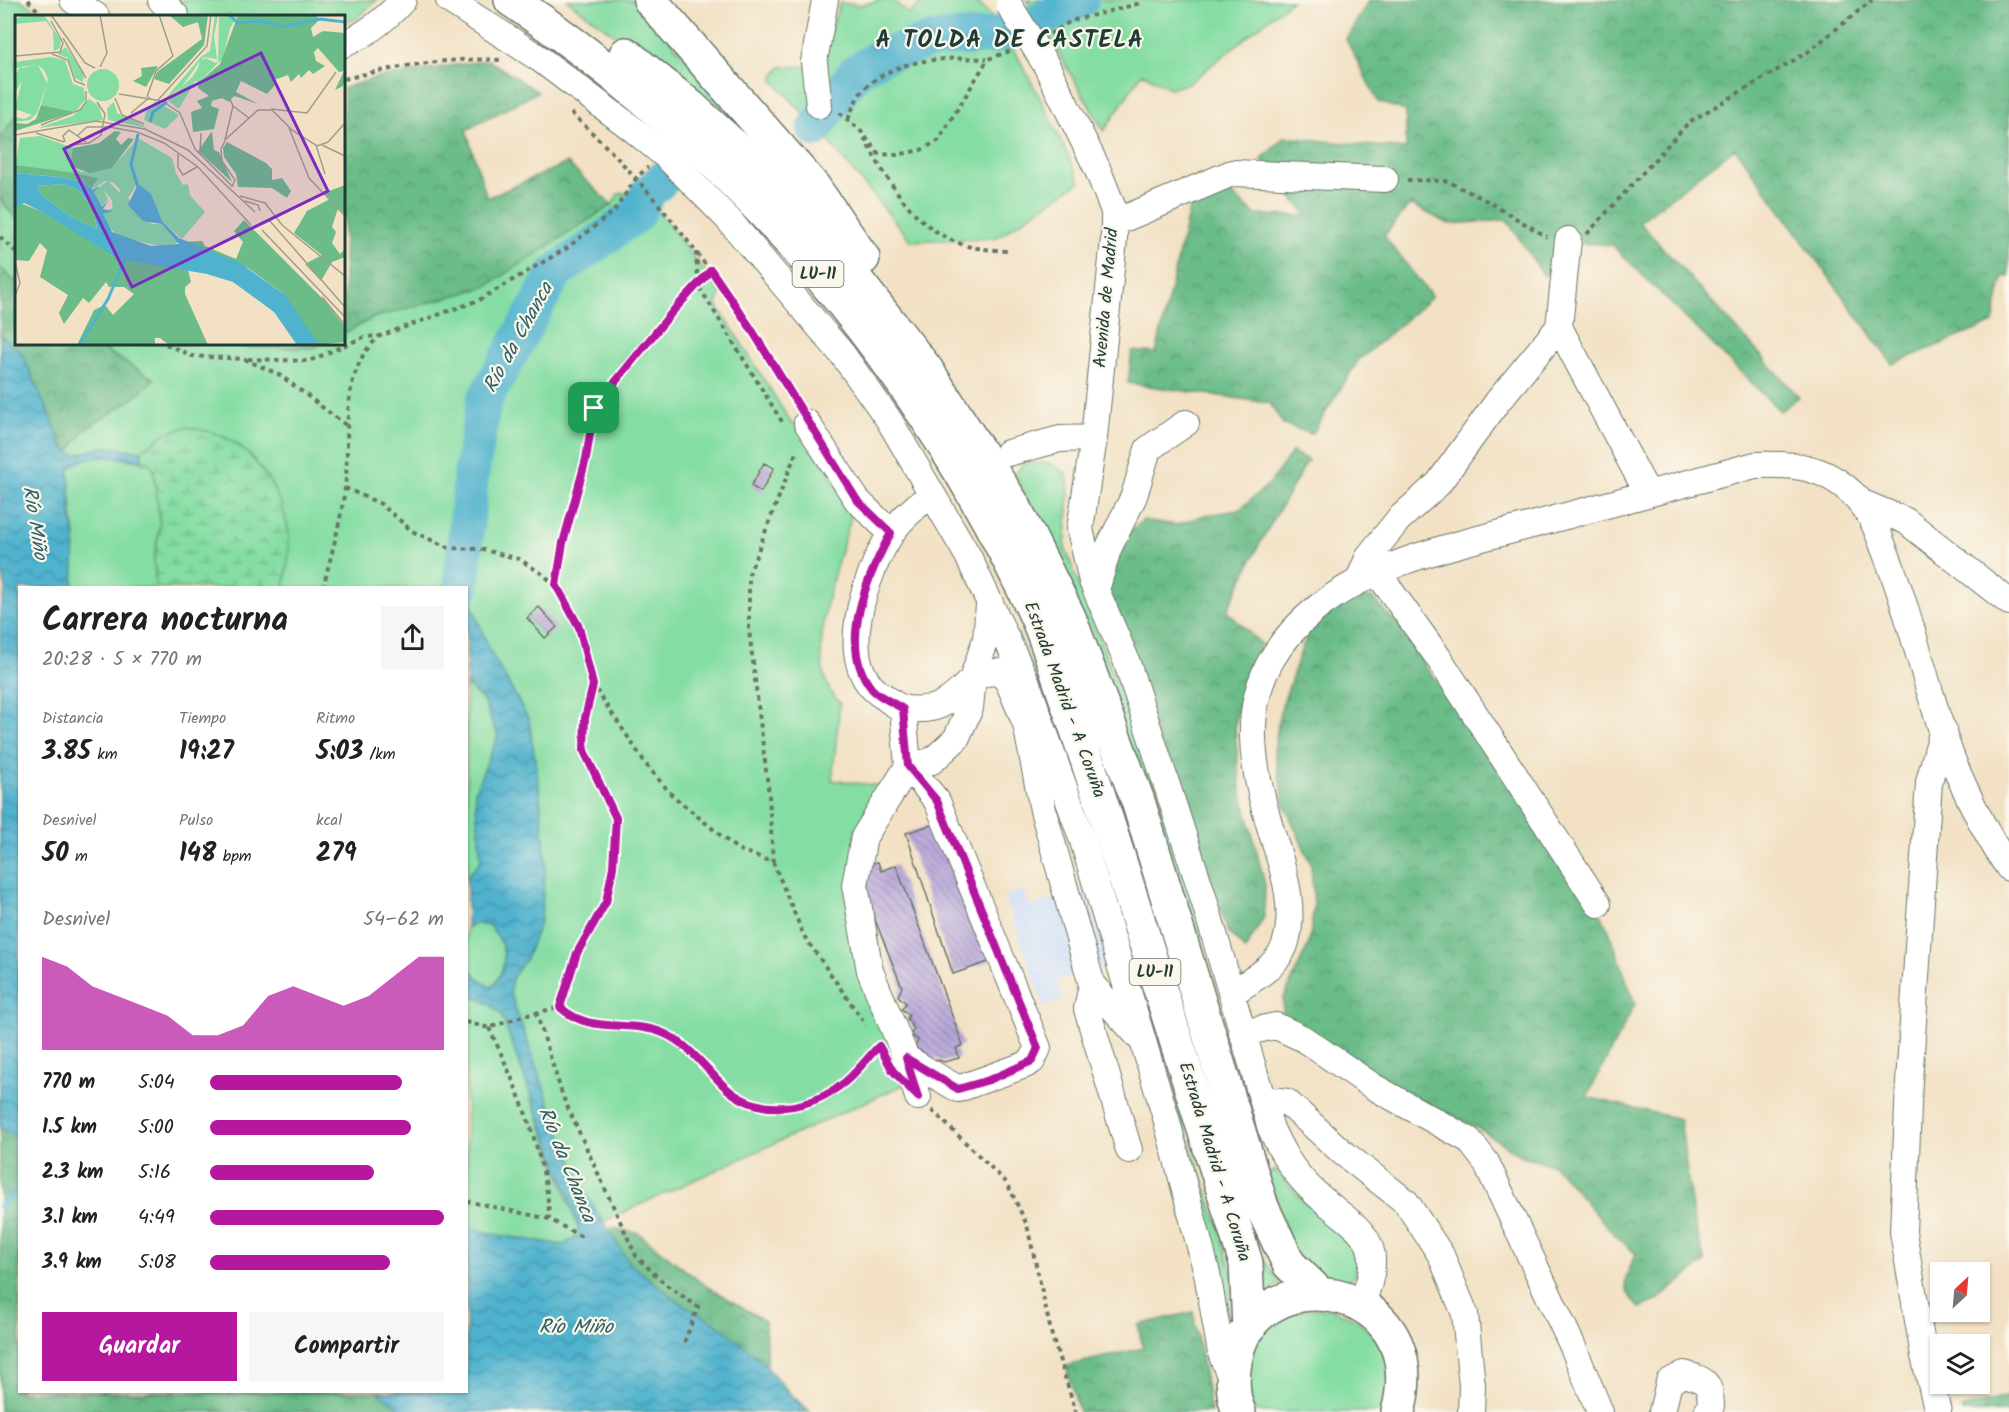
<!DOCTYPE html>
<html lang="es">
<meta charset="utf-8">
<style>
body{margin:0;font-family:Kalam,sans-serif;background:#f6f6f6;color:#202124;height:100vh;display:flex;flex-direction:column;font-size:22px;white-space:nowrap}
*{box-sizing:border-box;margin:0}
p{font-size:20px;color:#757577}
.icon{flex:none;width:33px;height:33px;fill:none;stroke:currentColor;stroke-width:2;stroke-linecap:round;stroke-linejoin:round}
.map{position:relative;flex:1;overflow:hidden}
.panel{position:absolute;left:18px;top:586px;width:450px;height:807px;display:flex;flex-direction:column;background:#fff;border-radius:0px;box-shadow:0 2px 4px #0004}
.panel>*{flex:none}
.needle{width:39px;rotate:26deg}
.buttons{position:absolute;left:1930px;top:1262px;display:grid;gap:12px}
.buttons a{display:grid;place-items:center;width:60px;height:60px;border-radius:0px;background:#fff;box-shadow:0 2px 4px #0004;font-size:30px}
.pin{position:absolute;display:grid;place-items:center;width:51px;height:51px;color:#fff;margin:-26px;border-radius:12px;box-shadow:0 3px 9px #0006}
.round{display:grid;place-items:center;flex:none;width:63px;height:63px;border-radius:0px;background:#f6f6f6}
.summary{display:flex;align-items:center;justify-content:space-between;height:102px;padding:0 24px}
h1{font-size:33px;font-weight:700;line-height:45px}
.figures{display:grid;grid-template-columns:repeat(3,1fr);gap:9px;height:102px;padding:6px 24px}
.figures div{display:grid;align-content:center}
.figures b{font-size:26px;font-weight:700}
.figures small{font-size:16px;font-weight:400}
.figures p{font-size:16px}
.chart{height:168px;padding:12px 24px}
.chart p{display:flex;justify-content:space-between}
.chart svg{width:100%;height:108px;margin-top:6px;fill:#b5179e;opacity:.7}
.primary-button{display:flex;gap:12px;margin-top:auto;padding:12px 24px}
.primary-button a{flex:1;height:69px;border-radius:0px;background:#b5179e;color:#fff;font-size:24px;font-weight:700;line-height:69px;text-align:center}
.primary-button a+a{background:#f6f6f6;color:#202124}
ul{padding:0 24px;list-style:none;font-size:20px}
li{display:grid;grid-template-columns:96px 72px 1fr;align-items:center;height:45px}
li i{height:15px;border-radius:8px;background:#b5179e}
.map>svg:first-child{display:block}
</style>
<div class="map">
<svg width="2009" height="1412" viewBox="0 0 2009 1412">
<defs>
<pattern id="forest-crowns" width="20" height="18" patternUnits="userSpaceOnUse" patternTransform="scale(1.5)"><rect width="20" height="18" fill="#6bbc89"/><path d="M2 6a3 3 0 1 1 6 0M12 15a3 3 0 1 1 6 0" fill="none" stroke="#579a71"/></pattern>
<pattern id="wetland-marsh" width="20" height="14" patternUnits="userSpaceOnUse" patternTransform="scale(1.5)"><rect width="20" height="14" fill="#84dda3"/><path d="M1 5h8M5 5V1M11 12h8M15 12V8" fill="none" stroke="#6bb486"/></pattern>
<pattern id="water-waves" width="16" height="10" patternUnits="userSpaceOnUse" patternTransform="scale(1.5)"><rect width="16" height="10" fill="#4fb2ce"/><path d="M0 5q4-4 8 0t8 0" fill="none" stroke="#4192a8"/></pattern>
<pattern id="building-back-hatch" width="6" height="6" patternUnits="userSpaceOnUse" patternTransform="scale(1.5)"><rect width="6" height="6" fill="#b7a6d9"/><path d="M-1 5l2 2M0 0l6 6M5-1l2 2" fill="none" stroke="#9488b1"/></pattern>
</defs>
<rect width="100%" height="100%" fill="#fbf7ec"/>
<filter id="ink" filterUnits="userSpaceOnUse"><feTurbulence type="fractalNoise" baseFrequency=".0167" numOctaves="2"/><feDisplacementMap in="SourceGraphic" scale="12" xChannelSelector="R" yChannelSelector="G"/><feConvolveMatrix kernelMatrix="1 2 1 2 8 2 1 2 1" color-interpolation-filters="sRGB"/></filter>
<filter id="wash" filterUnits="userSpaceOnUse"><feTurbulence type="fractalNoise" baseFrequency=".008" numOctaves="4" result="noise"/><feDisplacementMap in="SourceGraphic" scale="24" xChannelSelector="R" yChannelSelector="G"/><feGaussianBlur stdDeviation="1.35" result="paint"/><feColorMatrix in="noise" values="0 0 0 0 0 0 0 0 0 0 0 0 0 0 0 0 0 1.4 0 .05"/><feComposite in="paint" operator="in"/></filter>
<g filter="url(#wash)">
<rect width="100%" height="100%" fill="#f2e1c4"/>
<path fill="#cadcf9" d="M1083,888L1110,963L1057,981L1063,1000L1044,1006L1005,896L1023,890L1030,907Z"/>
<path fill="#84dda3" stroke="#528d6c" stroke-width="1.5" d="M0,0H21L45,16H16V116L0,139Z
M171,0H377L356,19L344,23V16H186Z
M567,0H636L777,166L675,79Z
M880,0H892L909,14L924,0C935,0 966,0 974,1C1006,18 1063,145 1080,182L996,238L911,241L825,137L772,79L781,67L818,66L840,3L861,5Z
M1026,0H1064L1038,17Z
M1099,0H1292L1188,84L1170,88L1142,73L1104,131L1042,25Z
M637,191L655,207L721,292L717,305L792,424L801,426L853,511C840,555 806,646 829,688C831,694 836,699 840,703L832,780L881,786L857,839L905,1084L602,1222L588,1198L555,1119L510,993L512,978L526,959L529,720L489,649L466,588L463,584L452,588H284C294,533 284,505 253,460L157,439L142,451L104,447L76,455L69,452L84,430L134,398L154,379L94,344H210L253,348H313L322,344H344V333L375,317L485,287L612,205L618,194Z
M0,198L16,219V283L0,267Z
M105,456L150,463L154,470L160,524L154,560L156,588H73L75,536L68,473C73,458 91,458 105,456Z
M1024,463H1049L1067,474L1069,495L1065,548L1151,773L1204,936L1195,941L1063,575L1015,474Z
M1018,633L1062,735L1134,955L1176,1101L1220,1230L1232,1275L1228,1320L1215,1285L1014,635Z
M466,685L483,700L498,736L475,791L481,860L467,877Z
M475,924L489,925C508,946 509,967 491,988C462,967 467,962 466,928Z
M466,994L488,1003L501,1014L578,1227L580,1235L563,1245L498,1235L467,1227Z
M1276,1170L1305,1203L1345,1233L1358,1255L1356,1276L1345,1282L1311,1271L1292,1249L1267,1174Z
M1262,1257L1280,1284L1262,1294L1258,1259Z
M1304,1309H1332L1358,1320L1379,1340L1390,1366L1383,1412H1255C1241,1380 1247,1341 1278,1320C1285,1316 1296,1313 1304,1309Z"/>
<path fill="url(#forest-crowns)" stroke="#457c5e" stroke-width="1.5" d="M1369,0H2009V277L2003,276L1993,323L1892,364L1735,148L1639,222L1799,397L1780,411L1612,245L1579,243L1544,276L1507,220L1449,224L1410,204L1384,236L1432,297L1358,361L1312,434L1283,424L1270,403L1128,383L1132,351L1156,353L1190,205L1227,190L1256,215L1307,216L1262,159L1284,137L1406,149V111L1378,102L1346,39Z
M488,60L538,92L466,130L487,198L567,163L612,205L485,287L375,317L344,333V88L375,78Z
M16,116V219L0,198V139Z
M0,267L16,283V344H94L154,379L134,398L84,430L69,452L60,442L22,353L0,335Z
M210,344H322L313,348H253Z
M1292,452L1308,460L1261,541L1227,611L1261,644L1243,683L1235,727L1240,787L1265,884L1264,917L1245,950L1228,931L1095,563L1143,520L1177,525L1204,515L1239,510L1270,483Z
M1351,598H1372L1411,639L1426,668L1447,693L1586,885L1610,933L1635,1004L1587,1097L1680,1119L1693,1218L1705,1262L1656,1301L1640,1308C1618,1288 1625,1278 1636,1254L1611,1231L1554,1165L1522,1157L1483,1131L1370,1074L1283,1015V1000L1309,943L1314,905L1311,864L1285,806L1274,750L1280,712L1309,628Z
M0,1098L19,1116L20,1392H390L417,1412H0Z
M612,1228L638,1233L703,1284L765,1321L767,1374L811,1412H737L591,1239Z
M1193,1312L1211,1412H1079L1066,1366L1143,1348L1138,1325Z
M2009,1396V1412H1962L1961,1409Z"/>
<path fill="url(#wetland-marsh)" stroke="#528d6c" stroke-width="1.5" d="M186,427C201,429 216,432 230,440C261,458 286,502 289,537C290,554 287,571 284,588H156L154,560L160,524L154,470L150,463L141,460L142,451L164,434Z"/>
<path fill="url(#water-waves)" stroke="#377881" stroke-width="1.5" d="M1064,0H1099L1042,25L1038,17Z
M0,335L22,353L64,448L76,455L104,447L142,451L141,460C117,458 88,451 69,468L71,516L75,536L73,588H20L19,1139L6,1133L0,1124V608L6,589L0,565Z
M467,592L489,649L529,720L539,784L546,862L541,919L526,959L512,978L510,993L555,1119L588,1198L629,1263L682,1304L716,1323L759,1358L806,1412H404L378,1392H466L467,1227L498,1235L563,1245L580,1235L568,1193L501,1014L488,1003L467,994V964L476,977L491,988C510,967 508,945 489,925L475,924L467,928V877L481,860L475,791L498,736L483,700L467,685Z"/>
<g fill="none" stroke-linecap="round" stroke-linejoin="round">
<path stroke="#4fb2ce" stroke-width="6" d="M0,1206L20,1187"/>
<path stroke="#4fb2ce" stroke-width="36" d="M815,129L855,72L880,57L932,40L990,36L1037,22L1081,0
M461,588L471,476L484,401L555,273L636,215L648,193L667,175"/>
</g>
<g id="blocks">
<path fill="url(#building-back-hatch)" d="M764,463L774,468L761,492L751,486Z
M539,607L557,627L545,638L527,618Z
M943,821L991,961L953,974L906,833Z
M878,862L881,871L896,865L963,1045L956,1048L959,1058L944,1062L936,1059L930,1064L922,1057L924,1053L915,1048L918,1040L910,1035L914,1029L907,1019L909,1015L902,1009L906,1003L898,996L902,987L859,880L866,865Z"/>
</g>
</g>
<g filter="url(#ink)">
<use href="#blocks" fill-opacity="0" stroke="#697666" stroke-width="1.5"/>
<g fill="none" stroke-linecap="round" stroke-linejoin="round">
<defs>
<path id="minor" d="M73,0L96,16
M161,0L176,16
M449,0L540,59L634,130L668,158L728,219L843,355L889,420L968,556L1027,683L1083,841L1166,1118L1207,1273L1221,1353L1232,1381
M344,44C367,34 386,19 403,0
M1046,65L1097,168L1114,211V239L1094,438L1080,529L1092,581L1125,657L1202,893L1271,1129C1282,1152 1291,1169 1309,1187C1351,1229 1393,1232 1361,1305
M819,105L814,62L825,0
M1114,223L1232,173L1385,179
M1559,327L1648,494
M807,423L857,500L891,533
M1008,453L1060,439L1094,438
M1860,502L1906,521L2009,602
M919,504C909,513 898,522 891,534C866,572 832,666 883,696C890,701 898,708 907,709C920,710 935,710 946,702C969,688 968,672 999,672L1008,681L1026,724L1043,810L1092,985L1140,1038
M1377,572L1438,657L1598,904
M1358,582L1369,556L1399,519L1438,484L1498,401L1559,327L1568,240
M1096,590L1108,549L1134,496L1148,449L1186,423
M903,709L908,766L937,801L1038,1048L1032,1061L1025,1065L958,1089L906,1058
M1092,985L1087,1009L1129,1150
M1232,993C1250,981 1277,967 1285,945C1296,911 1285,875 1275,843C1246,751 1233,676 1317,608C1379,559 1462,544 1536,524C1609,504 1682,485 1755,465C1793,464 1822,465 1852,493C1870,509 1877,530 1885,551C1913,620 1927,695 1954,764C1969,799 1987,837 2009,868
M1242,1033L1276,1026L1302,1038L1374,1087L1469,1140L1486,1162L1573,1347L1600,1412
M918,1097L906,1058L870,971L855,885L864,837L908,766L932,761L956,739L970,708L973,677L986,639L989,605
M1263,1099L1287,1102L1342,1152L1406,1202L1441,1255L1465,1314L1472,1386L1471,1412
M1662,1412L1669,1382L1684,1374C1706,1380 1710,1382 1711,1406L1707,1412
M1938,1412L1924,1356L1903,1232L1909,1082L1929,782L1943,729"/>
<path id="highway" d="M511,0C739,151 924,369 1037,618C1048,643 1056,670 1065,696C1085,753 1104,810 1122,868C1164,999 1205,1131 1246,1263L1249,1328
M650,0L813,186L863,258
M626,54L690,106L749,160L836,254L926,369L1014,506L1069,617L1138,801L1262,1207L1289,1264L1319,1293
M1239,1412C1232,1396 1232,1380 1235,1362C1250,1255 1434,1277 1398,1412"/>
</defs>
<use href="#minor" stroke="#697666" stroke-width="28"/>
<use href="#highway" stroke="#697666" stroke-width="36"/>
<path stroke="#697666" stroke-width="4" stroke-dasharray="4.5 4.5" stroke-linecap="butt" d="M28,0L41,14L49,16
M1050,34L1071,21L1137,4L1141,0
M344,79C394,67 448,57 500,60
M571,113C664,197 733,298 796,405
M839,113L859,129L879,154L897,155L921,150L938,141L988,59L1013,50
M848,119C852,111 855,100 861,93C890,58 944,57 987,59
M864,138C886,178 914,228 961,244C976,250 995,249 1011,252
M1407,180L1447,181L1489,202L1547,237
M1587,234L1689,122L1808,52L1872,0
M0,237L16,252
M696,252L698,285L784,425
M166,344L192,356L244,359L280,375L347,426
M248,359L309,361L364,337L379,336
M345,488L381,504L412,531L449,548L480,549L519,559L544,575L556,586L579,627L593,685L648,767L672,795L737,849L773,862L804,936L866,1025
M556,585L563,543L586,459L594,408L673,311L711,270
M323,588C331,555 341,522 345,488C351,440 337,370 380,336L479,300L567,248L614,211L637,177L648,167
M773,862L769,795L749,630V574L797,450
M560,1007L577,953L607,902L613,867L616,818L584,751L585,718L593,685
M536,1012L563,1097L636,1256L665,1284L698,1307L684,1343
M466,1022L489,1028L523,1016L560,1007C592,1037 628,1018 664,1033C689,1044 706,1070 726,1088C760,1118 814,1110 847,1080C858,1070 868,1058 878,1047
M489,1028C514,1080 549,1161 549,1219L582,1237
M932,1110L1007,1183L1027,1225L1052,1336L1076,1412
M466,1201L549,1219"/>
<use href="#minor" stroke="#fff" stroke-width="26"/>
<use href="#highway" stroke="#fff" stroke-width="33"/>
<defs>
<path id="minor-bridge" d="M1009,5L1046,65"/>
</defs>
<use href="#minor-bridge" stroke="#697666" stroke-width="28" stroke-linecap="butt"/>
<use href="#minor-bridge" stroke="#fff" stroke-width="26"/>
</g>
</g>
<g fill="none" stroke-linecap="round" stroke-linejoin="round" filter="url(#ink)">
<defs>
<path id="route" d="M711,270L750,327L857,500L891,533C868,575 836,645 872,689C879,697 894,703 903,709L908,766L937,801L1038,1048L1032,1061L989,1080L958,1089L906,1058L918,1097L893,1071L879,1046C868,1057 857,1072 845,1082C810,1110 760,1119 725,1087C706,1069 688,1043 663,1033C628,1019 590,1035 560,1007L577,953L606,902L613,867L616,818L584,751L585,718L593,685L579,627L556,585L563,543L586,459L594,408L673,311Z"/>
</defs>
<use href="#route" stroke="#fff" stroke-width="12"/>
<use href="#route" stroke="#b5179e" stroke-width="8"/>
</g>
<g text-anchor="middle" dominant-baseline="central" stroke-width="4.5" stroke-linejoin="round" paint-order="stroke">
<g fill="#fbf7ec" stroke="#61756b" stroke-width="1.5">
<rect x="792.5" y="261" width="51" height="26" rx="4.5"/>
<rect x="1129.5" y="959" width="51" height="26" rx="4.5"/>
</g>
<g font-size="16" font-weight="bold" fill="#1f3d34">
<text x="818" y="274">LU-11</text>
<text x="1155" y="972">LU-11</text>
</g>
<g font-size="18" fill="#1f3d34" stroke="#fbf7ec">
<text transform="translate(1107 298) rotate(-85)">Avenida de Madrid</text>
<text transform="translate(1064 700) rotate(70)">Estrada Madrid - A Coruña</text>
<text transform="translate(1214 1162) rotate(73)">Estrada Madrid - A Coruña</text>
</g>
<g font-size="20" font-style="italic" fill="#2d6062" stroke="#fbf7ec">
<text transform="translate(519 338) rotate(-61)">Río da Chanca</text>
<text transform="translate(34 523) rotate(81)">Río Miño</text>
<text transform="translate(566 1165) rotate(68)">Río da Chanca</text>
<text x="576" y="1328">Río Miño</text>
</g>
<g font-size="24" font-weight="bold" letter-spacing="1.5" fill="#1f3d34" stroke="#fbf7ec">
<text x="1010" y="40">A TOLDA DE CASTELA</text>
</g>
</g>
<g transform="translate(15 15)">
<rect width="330" height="330" fill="#f2e1c4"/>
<path d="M11,0H29L46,26L45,33L39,36L38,16L31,6L0,9V4ZM200,0H203L199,21L202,44L189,42L186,46L190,43L201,48L203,47L204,2L223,0L215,13L208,43L184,67L180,66L164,94L153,86L178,61L183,53L185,46L166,73L150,84L186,42L195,36ZM51,32L69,58L68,67L60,63L53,43L42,39ZM36,42L50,45L58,69L69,73L70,85L60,97L26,90L33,64L29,55L23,50L32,68L22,98L15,105L1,107L0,102L9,104L17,100L0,94L7,65L0,78L1,59L5,52L8,53L21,50L0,53V47ZM72 70a16 16 0 1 1 32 0a16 16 0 1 1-32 0ZM74,84L84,91L88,105L23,113L58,101ZM141,86L164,100L150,114L129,105L132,94ZM99,87L102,98L133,113L93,105L92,93ZM25,121L58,133L56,151L66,157L97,153L123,123L157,143L161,158L168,170L173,169L175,180L190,197L167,224L147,206L122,169L113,183L137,209H147L165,227L149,232L105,222L91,210L88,199L105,188V175L99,168L90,166L81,172H87L93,184L87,192L78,175L82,163L0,150L5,123Z" fill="#84dda3"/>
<path d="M154,0H193L189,30L154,69L139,64L142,57L187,24L183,7L168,12ZM223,0H301L304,5L296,13L298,22L308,16L330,18V64L328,71L320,75L329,56L324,57L303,33L299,37L301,46L310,51L298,59L294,55L286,63L284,59L276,67L273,60L259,65L260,70L252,79L226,66L221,77L243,89L219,81L214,87L207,83L197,86L196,91L204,94L199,114L178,117L176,97L187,93L182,86L194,81L183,73L184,67L205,49ZM143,51L131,72L118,66L127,61L126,53ZM26,90L60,97L0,116V108L12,109L21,104ZM100,116L106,117L101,124L106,130L113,123L119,124L97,153L75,158L55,151L58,133L84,128ZM197,116L199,135L204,137L217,167L183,136ZM212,127L251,148L257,154V165L267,163L276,176L272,183L257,173L223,172L221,159L209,142L208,133ZM0,150L53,157L83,163L77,174L68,167L44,162L0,158ZM48,169L63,175L78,191L82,214L56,202L27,181L22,171ZM330,170V199L323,193L317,212L321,217L317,228L325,239L330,234V242L317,247L306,266L290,249L307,240L279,218L292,196L315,184L309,178ZM0,186L173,255L176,267L170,272V279L193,330H154L145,323H140V330H62L79,295L90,290L98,300L119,279L109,272H94L91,267L74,288L68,283L49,309L44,298L53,280L25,262L32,235L25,228L14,246L0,245ZM229,205L309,285L330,312V327L301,330L266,277L233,253L166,227L187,226L190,231L221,244L228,227L219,216Z" fill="#6bbc89"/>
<path d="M93,166L105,178V188L98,196L97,185L85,171Z" fill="#84dda3"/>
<path d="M0,158L44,162L68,167L78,175L85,171L79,177L87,192L94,185L88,194L98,196L88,199L97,217L136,231L164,229L147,209L128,206L113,190L123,169L136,179L147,206L164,223L225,248L270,280L304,330H282L259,297L218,267L192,259L104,244L29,198L9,188L0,193ZM48,169L63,175L78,191L82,214L56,202L27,181L22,171Z" fill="#4fb2ce" fill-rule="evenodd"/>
<path fill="none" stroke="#4fb2ce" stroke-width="3" d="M214,0L223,8L246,6L267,12L305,4L330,7M135,107L138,97L152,87M123,172L116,150L123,119M64,330L93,284L110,244"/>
<path fill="none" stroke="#9e9f8a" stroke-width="1.5" d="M36,0L70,48L80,53M48,23L71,63M37,39L53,45L60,66L70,70M0,41L45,37L48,28L36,6M85,52L92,38L85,0M104,79L147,86L165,98L180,134L217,171M132,82L141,56L158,41L144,0M100,83L107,100L129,109M143,85L192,31L196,0M218,91L234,103M256,94L292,98L321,57M116,98L135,82M26,110L65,95L71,87V76M274,113L294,163L330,201M21,118L49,127M0,120L81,106L130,114L173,135L240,197M62,121L72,112H94L122,117L149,128L183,152L236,210M210,125L218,91L214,82M50,127L48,121L54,115L71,127M55,130L74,128L86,120L90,99L82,87M301,130L310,159M307,130L330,141M185,138L186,118M163,139V152L168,160L182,152M217,172L220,165L207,146L206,134L211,124L243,95H257L277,115L302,131L313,127L330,108M225,181L250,188L267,210L330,261M230,186L243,190L245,196M254,205L330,292M247,215L330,302M0,247L5,268L0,281M307,282L330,310"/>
<path fill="#7b2cbf" fill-opacity="0.15" stroke="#7b2cbf" stroke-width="3" d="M246,38L313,176L117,272L49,134Z"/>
<rect width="330" height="330" fill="none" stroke="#1f3d34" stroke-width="3"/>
</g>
</svg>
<div class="buttons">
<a><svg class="needle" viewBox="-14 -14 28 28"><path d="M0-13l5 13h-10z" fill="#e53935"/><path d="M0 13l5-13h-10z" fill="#757577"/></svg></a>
<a><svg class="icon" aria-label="layers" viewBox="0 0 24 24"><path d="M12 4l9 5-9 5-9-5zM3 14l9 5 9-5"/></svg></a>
</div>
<div class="pin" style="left:594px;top:408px;background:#1e9e55"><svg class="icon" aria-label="arrive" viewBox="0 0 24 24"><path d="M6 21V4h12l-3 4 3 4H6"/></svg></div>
<section class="panel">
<div class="summary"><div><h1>Carrera nocturna</h1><p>20:28 · 5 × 770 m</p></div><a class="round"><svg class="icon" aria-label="share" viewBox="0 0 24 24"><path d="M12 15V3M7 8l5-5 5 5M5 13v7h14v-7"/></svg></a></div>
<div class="figures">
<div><p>Distancia</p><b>3.85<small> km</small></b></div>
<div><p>Tiempo</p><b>19:27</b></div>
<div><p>Ritmo</p><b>5:03<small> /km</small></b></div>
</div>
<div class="figures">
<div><p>Desnivel</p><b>50<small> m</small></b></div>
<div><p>Pulso</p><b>148<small> bpm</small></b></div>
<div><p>kcal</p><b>279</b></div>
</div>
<div class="chart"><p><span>Desnivel</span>54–62 m</p>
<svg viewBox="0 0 160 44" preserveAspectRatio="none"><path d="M0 44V6L10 10L20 18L30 22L40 26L50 30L60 38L70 38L80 34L90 22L100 18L110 22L120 26L130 22L140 14L150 6L160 6V44z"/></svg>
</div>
<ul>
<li><b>770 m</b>5:04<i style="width:82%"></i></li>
<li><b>1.5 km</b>5:00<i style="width:86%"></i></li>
<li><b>2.3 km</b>5:16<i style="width:70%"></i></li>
<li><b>3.1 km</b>4:49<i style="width:100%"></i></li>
<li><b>3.9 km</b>5:08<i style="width:77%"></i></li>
</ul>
<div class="primary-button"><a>Guardar</a><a>Compartir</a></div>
</section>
</div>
